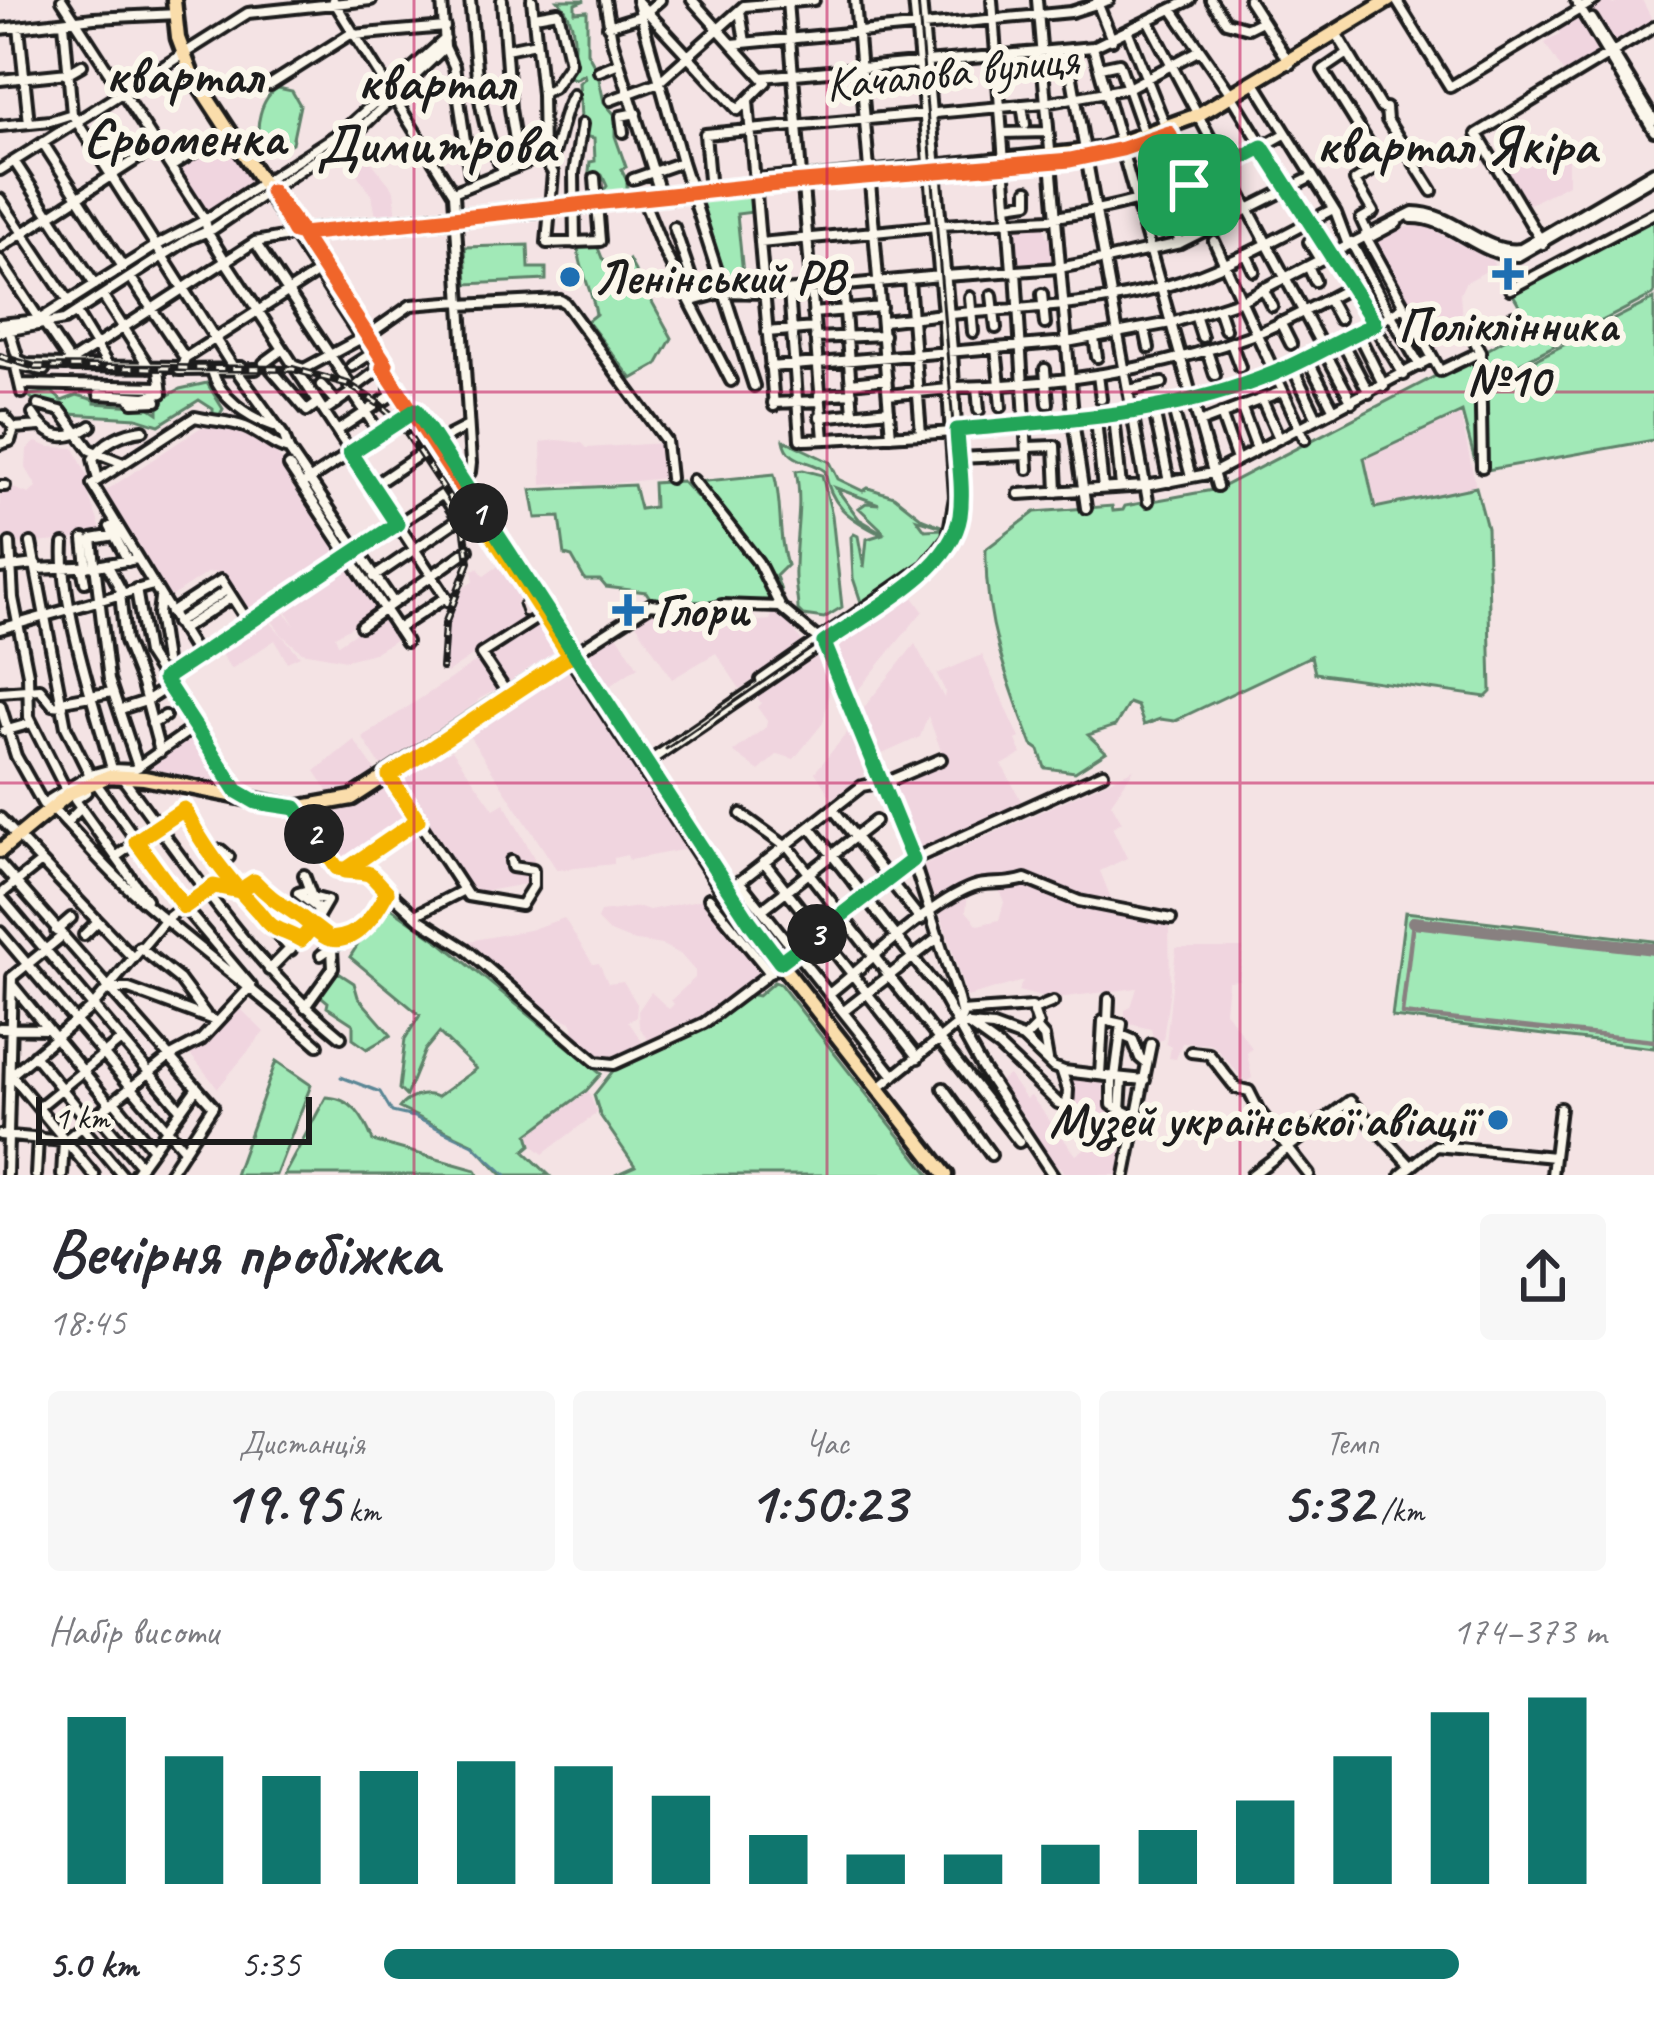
<!DOCTYPE html>
<html lang="uk">
<meta charset="utf-8">
<style>
body{margin:0;font-family:Caveat,sans-serif;background:#f7f7f7;color:#2b2b33;height:100vh;display:flex;flex-direction:column;font-size:45px;white-space:nowrap}
*{box-sizing:border-box;margin:0}
p{font-size:39px;color:#7c7c81}
.icon{flex:none;width:66px;height:66px;fill:none;stroke:currentColor;stroke-width:2;stroke-linecap:round;stroke-linejoin:round}
.map{position:relative;height:1175px;overflow:hidden}
.panel{display:flex;flex-direction:column;background:#fff;flex:1}
.panel>*{flex:none}
.scale{position:absolute;left:36px;bottom:30px;width:276px;box-sizing:border-box;padding-left:12px;border:6px solid #1c1c1c;border-top:0;font-size:33px;line-height:42px;white-space:nowrap;color:#1c1c1c;-webkit-text-stroke:9px #fbf7ec;paint-order:stroke}
.pin{position:absolute;display:grid;place-items:center;width:102px;height:102px;color:#fff;margin:-51px;border-radius:24px;box-shadow:0 6px 18px #0006}
.km{position:absolute;width:60px;height:60px;margin:-30px;border-radius:50%;background:#222;color:#fff;font-size:33px;line-height:60px;text-align:center}
.round{display:grid;place-items:center;flex:none;width:126px;height:126px;border-radius:12px;background:#f7f7f7}
.headline{display:flex;align-items:center;justify-content:space-between;height:204px;padding:0 48px}
h1{font-size:66px;font-weight:700;line-height:90px}
.figures{display:grid;grid-template-columns:repeat(3,1fr);gap:18px;height:204px;padding:12px 48px}
.figures div{display:grid;align-content:center;border-radius:12px;background:#f7f7f7;text-align:center}
.figures b{font-size:60px;font-weight:700}
.figures small{font-size:33px;font-weight:400}
.figures p{font-size:33px}
.chart{height:336px;padding:24px 48px}
.chart p{display:flex;justify-content:space-between}
.chart svg{width:100%;height:216px;margin-top:12px;stroke:#0f766e;stroke-width:6}
ul{padding:0 48px;list-style:none;font-size:39px}
li{display:grid;grid-template-columns:192px 144px 1fr;align-items:center;height:90px}
li i{height:30px;border-radius:15px;background:#0f766e}
.map>svg:first-child{display:block}
</style>
<div class="map">
<svg width="1654" height="1175" viewBox="0 0 1654 1175">
<rect width="100%" height="100%" fill="#f4e3e4"/>
<filter id="ink" filterUnits="userSpaceOnUse"><feTurbulence type="fractalNoise" baseFrequency=".00833" numOctaves="2"/><feDisplacementMap in="SourceGraphic" scale="24" xChannelSelector="R" yChannelSelector="G"/><feConvolveMatrix kernelMatrix="1 2 1 2 8 2 1 2 1" color-interpolation-filters="sRGB"/></filter>
<g filter="url(#ink)">
<path fill="#f0d5df" d="M1601,0H1609L1613,5L1622,0H1642L1654,23L1613,47L1589,7Z
M1577,13L1602,55L1566,77L1545,43L1560,34L1556,26Z
M226,134L256,179L203,213L174,168Z
M353,139L394,190L397,219L377,221L372,196L339,148Z
M1529,157H1568V184L1524,207L1502,171Z
M1044,222L1046,236L1053,238L1056,264L1015,267L1012,226Z
M1422,224L1491,260L1495,266L1465,283L1460,294L1463,334L1432,351L1373,244L1403,228Z
M1460,413L1476,487L1375,508L1363,458Z
M237,426L267,439L292,476L288,479L305,505L310,503L344,554L261,609L246,607L218,572L207,573L166,600L98,496L200,428Z
M558,440L582,443L587,448L663,443L665,478L585,486L584,482L542,485L541,442Z
M36,442L49,447L74,448L92,486L94,494L89,496L101,529L76,539L37,543L22,544L0,536V491L13,488L29,494L37,487L26,468L27,449Z
M347,562L380,610L335,636L338,644L383,614L398,638L374,653L346,660L302,652L282,635L268,615L280,606L295,626L282,604L305,589L313,590Z
M504,562L525,595L515,604L523,622L447,673L444,654L448,624L464,587L474,581L472,570L478,568L484,576Z
M908,590L923,611L854,695L835,640Z
M722,606L748,608V622L770,620L773,612L784,613L804,645L740,689L716,653L672,679L635,622L654,610L719,617Z
M265,616L300,656L287,662L275,640L231,669L217,648Z
M539,621L562,656L512,691L488,654Z
M616,633L638,667L611,685L602,686L584,653Z
M915,644L944,698L945,691L937,674L982,655L1020,738L1016,740L1022,754L1002,765L1024,806L918,852L890,786L904,779V775L945,761L928,716L920,737L878,756L861,711Z
M814,652L832,680L823,723L794,759L778,754L759,771L733,752L766,727L767,721L757,707L761,703L754,693Z
M482,658L508,695L498,701L492,692L479,699L470,714L453,721L448,734L386,774L362,737Z
M567,664L687,849L629,860L627,855L614,858V864L557,870L466,731Z
M855,723L872,770L832,799L815,772Z
M193,733H199L236,791L136,774Z
M354,740L380,777L334,800L315,771Z
M443,745L448,752L452,750L494,809L504,803L534,858V865H510L532,870L531,883L469,894L393,776Z
M1134,769L1111,803L1122,822L1112,827L1127,858L1100,871L1114,906L1080,901L1032,880L1028,875L1009,883L989,882L984,876L937,904L919,867Z
M389,783L414,821L342,868L316,828L333,816V808L360,802Z
M1018,883H1032L1038,890L1064,900L1169,920L1170,988L1163,1040L1154,1041L1151,1029L1125,1023V1010L1131,1007L1137,988L1049,999L1018,991L1023,981L967,997L939,910L968,894L966,911L978,925L999,920L1004,902L999,890Z
M703,899L765,972L708,1018L650,1044L639,1026L638,1011L651,992L669,1009L674,1004L671,1000L695,978V971L680,954L662,945L630,940L608,931L597,920L600,912L640,907L649,910Z
M564,918L593,964L599,963L608,983L623,981L637,1004L636,1018L628,1021L645,1046L618,1060L596,1058L566,1034L574,1029L571,1022L553,1014L547,1018L463,942L529,930Z
M1176,948H1243L1239,980L1228,981L1225,1011L1252,1048L1247,1053L1252,1078L1246,1082L1212,1044L1182,1043L1176,1059L1169,1058L1171,1047L1166,1044Z
M238,1006L264,1032L218,1088L189,1053Z
M1009,1075L1026,1099L1031,1096L1076,1155L1098,1139L1070,1105L1066,1077L1110,1079L1111,1108L1133,1121L1120,1175H1066L1060,1166L1051,1167L1025,1127L1029,1123L999,1081Z
M588,1090L597,1113L543,1154L532,1145L529,1134Z"/>
<path fill="#a1e9b7" stroke="#5e826a" stroke-width="3" d="M558,0H585L575,4V12L587,11V52L597,70L604,102L615,115V136L626,167L621,169L627,181V196L597,199L607,186L602,175L589,172L590,162L595,161L594,138L582,136L579,83L585,78L584,74L575,79L566,76C580,48 575,18 558,0Z
M278,88L292,91L300,105L292,143L276,151L262,146C253,129 261,97 278,88Z
M751,191L753,212L737,214L743,274L722,276L698,196Z
M1654,217V294L1484,382L1486,350L1531,325L1511,291Z
M528,245L529,268H546V280L467,284L465,247Z
M597,245L602,258L618,272L629,260L672,338L657,365L632,379L587,321L596,314C592,290 580,272 578,247Z
M1654,299V440L1487,470L1485,385Z
M1480,353V461H1475L1462,412L1364,458L1375,508L1476,487L1487,528L1491,692L1486,697L1315,673L1311,656L1174,721L1160,719L1144,725L1137,706L1129,703L1115,726L1088,735L1106,752L1075,772L1045,768L1039,750L1032,745C1007,680 984,619 986,549L1035,512L1112,506L1113,511L1123,510L1125,506L1218,489Z
M207,383L223,409L216,421L213,420V409L199,400L159,425L137,418L68,414L38,404L28,395L52,392L62,401L77,395L95,400V403L149,407L158,413V401L180,389Z
M784,440L830,462L838,479L863,491L868,488L894,496L923,519L946,528L917,519L925,530L943,529L947,534L927,559L862,605L853,578L851,537L854,534L858,536L864,568L867,539L883,534L882,530L859,508L866,503L879,504L836,488L859,519L881,532H876C848,517 830,505 825,471C811,459 788,464 784,440Z
M803,470L822,475L832,515L842,607L824,618L803,615L798,610C798,597 794,583 795,570C795,535 803,505 796,471Z
M774,474C783,505 777,534 787,565L776,576L781,591L777,595L697,482Z
M682,481L747,550L773,602L652,601L646,592L606,587L600,580H585L572,557L565,555L560,517L536,518L531,490L634,485L640,509L654,507L653,483Z
M384,903L443,944L601,1074L586,1091L528,1134L531,1145L524,1151L549,1175H502L472,1143L399,1108C406,1098 425,1091 437,1097L476,1069L439,1033L425,1050L406,1096L399,1089L405,1039L420,1015L350,957Z
M1405,912L1654,941V1048L1392,1017Z
M334,970L354,983L358,997L391,1035L367,1049L353,1039V1024L327,1007L328,1002L317,993Z
M774,982L780,984L930,1175H615L635,1166L600,1115L594,1095L616,1067L703,1026L748,994L758,996Z
M276,1061L311,1085L276,1175H235Z
M326,1097C353,1098 364,1118 373,1141L476,1170L478,1175H284Z"/>
<g fill="none" stroke-linecap="round" stroke-linejoin="round">
<path stroke="#5a8695" stroke-width="3" d="M341,1077L380,1092L392,1112L414,1117L473,1145L506,1175"/>
<path stroke="#888080" stroke-width="4.5" d="M1413,922L1402,1014L1654,1041"/>
<path stroke="#888080" stroke-width="12" d="M1413,922L1654,949"/>
<defs>
<path id="minor" d="M62,0L205,220L208,233L226,262L449,602
M333,0L454,194L471,463L470,472L460,478
M442,0L445,47L454,66L470,174
M470,0C476,55 475,121 503,170
M502,0L510,109L519,165
M532,0L542,94L543,157L553,173L547,243L600,241L595,178
M605,0L612,40L661,196
M637,0L682,162L754,386
M855,0L891,436
M992,0L1012,271
M1037,0L1074,427L1086,508
M1211,0L1226,22L1248,28L1262,21
M1249,0L1290,64
M1396,0L1450,87L1595,0
M1575,0L1654,131
M787,1L801,175
M638,2L738,110L766,82L692,0
M1097,2L1112,40
M1172,9L1230,93L1330,256
M740,11L745,42
M646,12L660,0
M535,16L558,12L570,63L553,88L542,93
M1592,19L1654,120
M1149,22L1198,115
M64,23L72,114
M608,26L640,16
M19,27L29,123
M0,29L94,18L178,14
M1128,32L1167,130
M353,35L445,27
M1338,36L1381,108H1386L1387,120L1432,191
M732,44L1071,12L1109,0
M1093,47L1217,486
M506,49L536,43
M1067,50L1148,501
M1348,53L1323,70L1379,160V166L1355,181L1373,212L1361,219L1367,232
M1100,67L1119,63L1144,134
M599,71L619,63
M762,77L1093,47L1190,0
M0,80L68,73L82,65
M270,85L352,33
M1257,86L1336,213L1348,245
M611,100L659,82L744,6L814,0
M748,101L774,406
M1022,105L1025,124
M1200,119L1352,402
M0,126L50,121L72,114L233,367H241
M623,132L621,116L636,113
M1003,133L1046,132
M1169,133L1211,231
M1147,142L1180,243
M43,143L123,267
M14,161L95,285
M550,164C560,141 561,115 573,95
M171,167L229,130
M0,170L248,13L371,0
M633,179L682,162
M755,179L802,175
M803,186L824,439
M710,191L705,134L1045,103L1128,88L1198,51
M453,192L543,156
M0,199L69,302
M643,199L663,249L731,381
M1008,205L1028,202V190
M1055,217C1151,203 1201,182 1285,134
M1412,218C1451,217 1478,257 1518,256L1654,177
M941,225L1050,219
M674,227L693,283
M1365,235L1440,371L1480,352L1472,336L1479,326L1485,332L1514,316
M1367,239L1397,223
M1214,241L1305,439
M255,242L348,382
M1309,242L1320,260
M1351,242L1390,315
M575,243L574,173L582,124
M760,243L936,226
M1543,244L1477,134L1654,27
M0,248L157,146
M1246,254L1254,271
M1332,255L1404,375
M0,260L39,319
M1106,260L1180,243L1312,177
M1308,266L1315,281
M1016,271L1028,469
M945,276L1059,268L1106,259
M131,278L185,358
M909,280L921,434
M843,287L853,413
M1263,288L1272,306
M1510,289L1654,213
M789,291L800,439L804,440C1018,429 1216,427 1403,307
M1042,294L1045,324
M992,295L996,328
M103,296L149,367
M970,297L973,332
M1328,299L1339,319
M692,301L724,292L764,293L940,276
M461,305L560,300L565,303L666,441L670,478
M1218,308L1225,329
M76,313L109,367
M813,313L881,307
M948,314C1020,308 1093,307 1163,287C1223,270 1278,238 1333,209
M1195,315L1202,337
M1391,315L1420,366
M883,321L943,314
M1280,322L1291,344
M0,324L39,320L156,246L205,220L344,130L445,39
M46,326L73,366L182,367L185,358L323,269
M1145,329L1149,348
M9,330L17,356L15,361
M0,332L64,320L189,239L213,229L359,130L445,47
M767,332L814,328
M1357,332L1384,386
M815,338L884,335
M1094,338L1097,357
M1341,340L1369,393
M1231,343L1240,367
M996,348L1000,385
M1207,351L1215,375
M1480,352L1482,467
M1307,358L1334,410
M16,359L27,364L66,365L255,242L295,235
M0,362L44,370
M264,363L283,349
M295,366L304,369L371,333L411,305L460,301
M352,366L369,355
M1292,366L1317,418
M16,367L22,393
M770,367L1067,342L1171,323L1242,300L1413,212C1454,212 1481,254 1521,249L1654,171
M271,369L307,411L318,403
M1045,369L1048,403
M179,370L256,369
M212,370C219,398 248,417 274,426
M236,370L284,436L289,450L393,602
M1098,375L1101,399
M851,383L887,379
M20,384L160,387
M321,385L337,403
M358,385L385,365
M999,385L1001,407
M349,387L380,434
M954,387C1055,385 1156,371 1252,335C1286,323 1319,303 1351,287
M977,387L979,410
M1129,390L1162,383
M99,394L145,397L162,393L159,370
M819,395L852,393
M888,395L948,389
M130,398L133,402L157,401
M1262,400L1279,438
M380,403L392,395L390,389
M773,403L819,401
M38,405L61,411L90,450L123,463
M1172,405L1191,477
M1242,409L1257,449
M1154,410L1169,482
M324,411L352,392
M33,414C48,439 66,443 91,426
M1221,414L1237,460
M1114,416L1121,487
M0,417L4,416L14,428L40,426
M820,417L889,410
M1096,419L1103,489
M1199,423L1283,391
M337,431L376,405
M437,442L468,426
M0,444L10,441L14,428
M1027,447L1055,446L1057,492
M958,458L1026,455
M289,466L406,642
M98,480L93,459C103,441 125,432 143,430
M693,480L758,562L780,606
M307,481L415,411
M0,486H5
M373,486L416,457
M1019,494L1145,486L1213,473L1432,358
M110,527L128,561
M121,534L92,539L109,680L138,767
M84,539L87,567
M10,543L13,598L28,674L29,717L65,788
M31,543L66,727L90,775
M64,544C60,605 95,707 112,769
M107,564L122,592
M82,567L85,582
M0,568L36,564
M37,569L96,566L137,559
M136,589L147,653L237,791L245,794
M120,593L125,641L142,684L160,752
M160,598L158,614L165,661
M170,613L221,580L248,622
M176,623L227,590
M361,626L468,550
M0,629L153,585
M397,629L446,597
M181,630L232,597
M575,653L651,604L707,611L722,605L780,607L823,643L913,860L958,999L962,1016L958,1024
M197,655L92,484L195,417C211,421 230,421 245,427C261,433 273,447 289,450
M164,679L443,494L459,519L374,577
M761,680L926,565L948,537L955,497L943,314L914,0
M0,692L40,689L53,705L63,706
M509,696L481,654L543,614
M63,701L112,692
M0,705L16,756L43,804L90,775L112,769L133,770L196,726
M121,709L146,701L169,686
M152,724L165,716
M4,731L32,723
M644,765L920,576L949,545L960,505L952,350L921,0
M133,770L121,776C190,868 251,964 341,1037
M389,776L468,896L521,905L533,886V870L512,867L511,861
M96,783L184,907L250,985
M86,792L75,800L146,899
M81,808L66,823C85,843 103,865 124,884C185,941 255,989 318,1045
M296,808L336,868L370,874L419,919L466,949L596,1062L614,1064L704,1023L762,979L794,949L918,857L1103,773
M833,809L921,920
M57,813L66,823
M741,814L785,846
M0,818L132,957
M810,827L940,992L982,1068L1053,1175
M787,845L1019,1142
M117,856L184,809L211,858L291,950
M211,858L221,850L229,857
M764,862L918,1058
M0,864L213,1106L168,1175
M345,870L418,820
M304,875L312,897L327,901L313,925L330,939L344,938
M739,881L894,1076
M308,890L298,893L317,908L318,918
M729,890L862,786L889,781L941,759
M0,895L40,863
M0,896L181,1110
M709,898L770,973
M763,909L875,821
M415,915L462,891
M273,928L301,940
M56,931L71,918
M0,932L182,1147
M84,935L96,923
M139,947L179,979L205,1014
M321,955L371,921L387,892
M12,977L61,937
M13,986L110,1104
M113,989H129L216,1021
M830,993C866,965 936,896 978,885C994,882 1008,885 1025,879L1079,901L1171,919
M305,1007L333,968L332,949
M1036,1009L1053,1002
M844,1011L939,937
M961,1012L1032,1007L1038,1025L1025,1038
M1108,1021L1122,1024L1115,1077L1145,1080
M967,1024L999,1047L1058,1103L1067,1106
M0,1028L46,1029
M1037,1029L1044,1037L1048,1060
M1121,1035L1133,1040L1140,1058L1147,1064
M1191,1052L1209,1054L1236,1088L1249,1091L1259,1111L1309,1175
M34,1055L89,1122
M1062,1072L1068,1090L1067,1106L1084,1127
M11,1075L93,1006L165,920L203,890L220,886L240,891L254,881C274,904 289,908 313,925L269,970
M1100,1075L1103,1021H1108L1109,999
M12,1076L94,1175
M1112,1076V1105L1137,1118
M880,1087L958,1024L993,1027L1023,1038L1053,1067L1064,1071L1115,1077
M943,1088L991,1155
M114,1101L153,1149
M39,1107L121,1040
M1120,1111L1122,1080
M98,1115L141,1166
M82,1127L122,1175
M0,1135L64,1141L169,1057L201,1040L251,986
M7,1175L12,977
M36,1175L38,1137
M62,1175L64,1142
M134,1175L196,1089
M1125,1175L1151,1044
M1252,1175L1350,1101L1410,1165
M1401,1175L1436,1146L1554,1157L1560,1108
M1552,1175L1554,1157"/>
<path id="major" d="M174,0L178,38L191,73L732,902L946,1175
M297,234L1101,150L1198,115L1389,0
M0,851L70,793L109,776L144,778L296,808L352,798L574,653"/>
</defs>
<use href="#minor" stroke="#1c1c1c" stroke-width="16"/>
<use href="#major" stroke="#1c1c1c" stroke-width="21"/>
<use href="#minor" stroke="#fbf7ec" stroke-width="8"/>
<use href="#major" stroke="#faddab" stroke-width="12"/>
<path stroke="#1c1c1c" stroke-width="3" d="M526,597L518,604L522,616L530,618L539,610
M666,749L919,574L934,562L952,536L959,497L918,0"/>
<defs>
<path id="rail" d="M0,356L35,367L293,369L348,384L379,404L400,423L463,518L469,562L445,624L442,668"/>
</defs>
<use href="#rail" stroke="#1c1c1c" stroke-width="8"/>
<use href="#rail" stroke="#fbf7ec" stroke-width="3" stroke-dasharray="9" stroke-linecap="butt"/>
</g>
</g>
<g fill="none" stroke-linecap="round" stroke-linejoin="round" filter="url(#ink)">
<defs>
<path id="split-1" d="M478,513L383,367L386,364L305,240L300,230L271,191L294,232L302,234L755,186L1070,160L1122,149L1169,133L1189,185"/>
<path id="split-2" d="M314,834L337,868L370,874L387,892C374,916 360,938 330,939L313,926L301,940C292,935 283,932 275,928C267,925 262,915 256,909C225,875 205,850 184,809L136,841L184,907L214,886L239,891L254,881C271,899 280,903 299,916C309,922 319,936 330,939C357,945 377,911 387,892C381,886 375,877 367,873L344,871L418,820L389,776L570,656L478,513"/>
<path id="split-3" d="M314,834L296,808L256,802L237,791L164,679L397,524L350,453L416,410L750,922L780,962L817,934"/>
<path id="split-4" d="M817,934L913,860L824,643C867,612 951,572 960,516C964,488 958,457 957,430C1068,419 1169,417 1275,373C1309,359 1341,339 1375,324L1262,147L1189,185"/>
</defs>
<use href="#split-1" stroke="#fff" stroke-width="24"/>
<use href="#split-2" stroke="#fff" stroke-width="24"/>
<use href="#split-3" stroke="#fff" stroke-width="24"/>
<use href="#split-4" stroke="#fff" stroke-width="24"/>
<use href="#split-1" stroke="#f0652b" stroke-width="15"/>
<use href="#split-2" stroke="#f5b400" stroke-width="15"/>
<use href="#split-3" stroke="#22a559" stroke-width="15"/>
<use href="#split-4" stroke="#22a559" stroke-width="15"/>
</g>
<path fill="none" stroke="#c2185b" stroke-width="3" stroke-opacity="0.55" d="M414,0V1175M827,0V1175M1240,0V1175M0,392H1654M0,783H1654"/>
<g fill="#1f6fb2" stroke="#fbf7ec" stroke-width="4.5">
<path d="M1502 256h12v12h12v12h-12v12h-12v-12h-12v-12h12z"/>
<circle cx="570" cy="277" r="12"/>
<path d="M622 592h12v12h12v12h-12v12h-12v-12h-12v-12h12z"/>
<circle cx="1498" cy="1120" r="12"/>
</g>
<g text-anchor="middle" dominant-baseline="central" stroke-width="12" stroke-linejoin="round" paint-order="stroke">
<g font-size="48" fill="#1c1c1c" stroke="#fbf7ec">
<text transform="translate(952 71) rotate(-6)">Качалова вулиця</text>
</g>
<g font-size="48" font-weight="bold" fill="#1c1c1c" stroke="#fbf7ec" text-anchor="start">
<text x="594" y="277">Ленінський РВ</text>
<text x="1508" y="325" text-anchor="middle">Поліклінника<tspan x="1508" dy="55">№10</tspan></text>
<text x="655" y="610">Глори</text>
<text x="1474" y="1120" text-anchor="end">Музей української авіації</text>
</g>
<g font-size="54" font-weight="bold" fill="#1c1c1c" stroke="#fbf7ec">
<text x="184" y="75">квартал<tspan x="184" dy="62">Єрьоменка</tspan></text>
<text x="436" y="82">квартал<tspan x="436" dy="62">Димитрова</tspan></text>
<text x="1456" y="145">квартал Якіра</text>
</g>
</g>
</svg>
<div class="scale">1 km</div>
<div class="pin" style="left:1189px;top:185px;background:#1e9e55"><svg class="icon" aria-label="arrive" viewBox="0 0 24 24"><path d="M6 21V4h12l-3 4 3 4H6"/></svg></div>
<b class="km" style="left:478px;top:513px">1</b>
<b class="km" style="left:314px;top:834px">2</b>
<b class="km" style="left:817px;top:934px">3</b>
</div>
<section class="panel">
<div class="headline"><div><h1>Вечірня пробіжка</h1><p>18:45</p></div><a class="round"><svg class="icon" aria-label="share" viewBox="0 0 24 24"><path d="M12 15V3M7 8l5-5 5 5M5 13v7h14v-7"/></svg></a></div>
<div class="figures">
<div><p>Дистанція</p><b>19.95<small> km</small></b></div>
<div><p>Час</p><b>1:50:23</b></div>
<div><p>Темп</p><b>5:32<small> /km</small></b></div>
</div>
<div class="chart"><p><span>Набір висоти</span>174–373 m</p>
<svg viewBox="0 0 160 44" preserveAspectRatio="none"><path d="M5 44V10M15 44V18M25 44V22M35 44V21M45 44V19M55 44V20M65 44V26M75 44V34M85 44V38M95 44V38M105 44V36M115 44V33M125 44V27M135 44V18M145 44V9M155 44V6"/></svg>
</div>
<ul>
<li><b>5.0 km</b>5:35<i style="width:88%"></i></li>
</ul>
</section>
